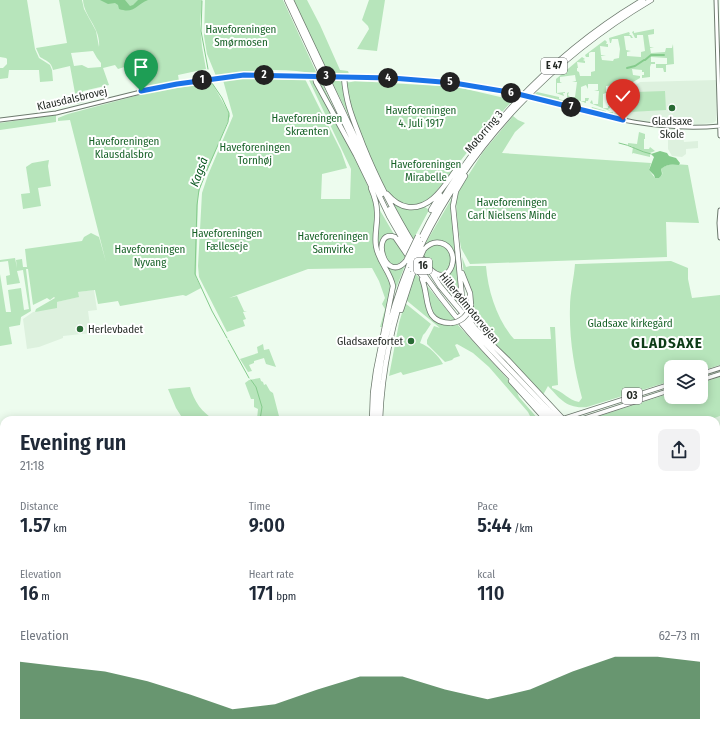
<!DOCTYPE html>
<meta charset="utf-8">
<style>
body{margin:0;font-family:"Fira Sans Condensed",sans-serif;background:#f2f2f3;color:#1f2937;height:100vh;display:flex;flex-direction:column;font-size:15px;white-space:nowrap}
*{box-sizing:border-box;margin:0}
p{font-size:13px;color:#747a83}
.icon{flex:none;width:22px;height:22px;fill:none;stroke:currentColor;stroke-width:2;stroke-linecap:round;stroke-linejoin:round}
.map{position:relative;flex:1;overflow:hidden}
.sheet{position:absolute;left:0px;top:416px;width:720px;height:324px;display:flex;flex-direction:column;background:#fff;border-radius:12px 12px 0 0;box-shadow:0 2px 10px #0003}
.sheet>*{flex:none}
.tools{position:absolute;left:664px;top:360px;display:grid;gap:8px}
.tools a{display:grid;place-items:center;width:44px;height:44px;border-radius:8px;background:#fff;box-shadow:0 2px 10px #0003;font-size:20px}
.pin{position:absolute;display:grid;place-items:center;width:34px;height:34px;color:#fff;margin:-41px -17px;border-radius:50% 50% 50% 0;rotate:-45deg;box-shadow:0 0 4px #0007}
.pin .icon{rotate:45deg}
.km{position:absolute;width:20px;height:20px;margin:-10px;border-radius:50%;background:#222;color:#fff;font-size:11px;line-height:20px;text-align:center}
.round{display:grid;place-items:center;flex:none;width:42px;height:42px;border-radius:8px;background:#f2f2f3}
.headline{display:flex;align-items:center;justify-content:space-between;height:68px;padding:0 20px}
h1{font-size:22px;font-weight:600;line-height:30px}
.metrics{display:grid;grid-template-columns:repeat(3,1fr);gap:6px;height:68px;padding:4px 20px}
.metrics div{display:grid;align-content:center}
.metrics b{font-size:20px;font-weight:600}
.metrics small{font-size:11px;font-weight:400}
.metrics p{font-size:11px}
.chart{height:112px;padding:8px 20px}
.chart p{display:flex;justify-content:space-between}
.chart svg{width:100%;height:72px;margin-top:4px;fill:#296a34;opacity:.7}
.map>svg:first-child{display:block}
</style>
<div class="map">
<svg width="720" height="740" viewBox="0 0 720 740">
<rect width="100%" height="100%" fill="#edfcee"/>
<path fill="#ddf1de" d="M717,80L716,121L713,123L690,125H667L644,122L625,118L633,87L640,82Z
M668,129H682L684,142L698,141V148L686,149V154L682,157L672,156L668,149Z
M94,290L97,310L88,311L91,333L63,336V338L39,347L27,349L23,319L33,312L42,310L57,302L78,297V292Z
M720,416V511L716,508V420H709Z
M192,736H247L256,740H193Z"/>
<path fill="#b7e5bb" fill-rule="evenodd" d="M0,0H27L35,49L39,58L50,65L52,70L53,81L40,82L39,70H9L8,78L0,79V68H3L7,64V59L6,58L0,57Z
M59,0H82L84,9L96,31L99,47C101,28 84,17 83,0H202L200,24L202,47L206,69L178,75L179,81L159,84L139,89L137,79L141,74L138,63L136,60L130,62L131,65L118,69L115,65L103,68L109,85L83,91L84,102L77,104L70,66L53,70C51,61 46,61 40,57L36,48L67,43ZM93,51L97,58L101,63V67L88,68L82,65L74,66L71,53Z
M205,0H283L317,74C284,67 248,70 216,76L207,54L204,36Z
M293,0H307L320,25L340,70L348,71L349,74L328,73Z
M369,0H385L377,51L357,49L369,29L368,26L362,20Z
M654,29V34L648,35L650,47H654L650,48L651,53L665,52L666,48H672L673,44L674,64L666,65V72H664L663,68H656V64H667V58L651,57V62H655V64H651L650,67V77L642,78V75H644V72H642V70L632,69L633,75L640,76V78L633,82L628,92L620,93L623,90V86L619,85L606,86V92H609L603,94V108H608V106H610V108L608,109L610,111L590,103L591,101L592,100L593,104H598L599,91H594L598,90V84H588V89L586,85L581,87V101H585V98H589L588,101H586V103H588H587L567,97V93L569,92L568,95L570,97H575L577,82H572L576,81L575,75L560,77V82L562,83H557V93L565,92V93H563L564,96L556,93V79L582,57L585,59L583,60L585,61V63L577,62L578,68H577V71L579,72L580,76H591V72L595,71V52H591L589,53V57H586L585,55L605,40L607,42L606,44H608V47L600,46L601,55H606L601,56L602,60L613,61L614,59L619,58L620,49L618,39H612L611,43H610L609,38L629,32L630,34L629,35H631L633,38H631L630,36H624L626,50L631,51L627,52V56L641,57V52L645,51L643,35H637V38H635L632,32L634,31V33Z
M241,77L290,80L305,79L341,151L347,168L322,174L321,199H350L351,169L308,78L320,79L346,135L372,196L376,211L374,239L390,278L391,287L388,308L382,327H380L385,309L382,304L385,298L379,281L372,268L308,269L229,298L237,296L244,311H247L243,312L246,319L243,320L245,326L227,332L199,277L198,266L202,193L208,175L233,116L223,80Z
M330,78C339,81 346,84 355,81L457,87L513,100L477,140L430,199L418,205H404L391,197L385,188Z
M212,83L229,113L230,116L202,183L198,195L196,277L201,288L186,296L183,295L120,306L118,301L98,304L95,290L78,292L79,297L57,302V308L35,312L36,309L55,298L54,297L50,300L47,298L33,305L28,269H26L31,311L21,317L20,325L9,327L12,344L0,346V274L6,312H11L8,290L21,288L24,310L29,309L23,270L17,271L20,283L7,285L6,276L10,275L8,261L0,262V260L15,258L17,268L16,260L22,259L23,267H27L25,249L82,241L84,237L91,233L99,237L106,262L70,120L58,121V118L68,114L154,91Z
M665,91L666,110L630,112L636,92Z
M537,92L559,97V99L591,109L592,107L606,111V113L608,114L609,112H613V114L622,112L623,113L622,118L618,117L534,95Z
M55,115H56V122L0,130V123Z
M513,116L518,120L525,123L515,132L502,153L651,163L649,170L655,178H659C663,175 663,173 661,169C669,162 678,165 688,165L699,223L666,222L667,257L470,264L461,248L458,228L456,202L459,190L483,152Z
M639,132L645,134V139H644V149H649L650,147L655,151L650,153V157L633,153L632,154L633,147L628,145V143L637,144Z
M49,160L48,166L51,186L38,188L41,206L23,209L21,194L30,193L26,167L32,163Z
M456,191L453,200L465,315L435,274L451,272C458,261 453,247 441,241L424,246Z
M391,201L418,208L425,207L429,210L413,240Z
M378,207L395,236L389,235L381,244L389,266L406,263L395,291L389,270L385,264L378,249L377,238Z
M390,238L395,239L406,256C401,263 391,271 386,258C384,254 384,249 383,245L386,239Z
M441,244C452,250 452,257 451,268C449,270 445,273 442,273C433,275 427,262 423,256C428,245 429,245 441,244Z
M462,257L466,267L470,266H486C488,291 497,320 514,339H551L550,327H555L558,385L552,386V388C563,391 568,400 579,402L582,398C574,368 569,338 570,307C570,293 574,278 575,264H577L671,261L688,268V279L692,298L720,295V365L701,371V367H671V381L587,407C567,409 560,399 548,386L543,395L480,330L470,314C477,301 470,290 465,277C463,271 463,264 462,257Z
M415,274C431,285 418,308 436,321C443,325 449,326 457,324L515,387L519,397L539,420H532L528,412L489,367L473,353L457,344L455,345L460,356L454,358L452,360L445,362L427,344V340L434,326L440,328L406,300Z
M424,282L456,321L443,322L431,314Z
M405,303L431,324L425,333L423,335L420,343C429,346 439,356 443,364L403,375L401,372L389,376L399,323Z
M263,344L264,350L269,349L276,367L266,364L264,358L254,361V363L249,365L252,371L248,372L240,359L258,353L257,347Z
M720,377V416L709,420H593V418L671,393V397H701V383Z
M260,378L261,381L263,382L264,385L266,384L270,391L273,393L280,420H255L257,419L258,409L254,407V399H251L245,383L249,380Z
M190,387C194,401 202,413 215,420H185L183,419L176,408L168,389Z
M4,489V556L0,543V490Z
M716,514L720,517V552L719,553L720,554V561L716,558Z
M299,736H336L345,738L346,736H374V740H303L304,737Z"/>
<path fill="#85cb8c" d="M100,0H125L130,6L133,5L138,0H148C136,5 134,14 119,9L118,5L115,3L108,4Z
M660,151L667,153L669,156L676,158L680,163L679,165C672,164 667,164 661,169C662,173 663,175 659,178H655L654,175L649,170L654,157L651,154Z"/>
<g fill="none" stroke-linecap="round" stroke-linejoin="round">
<path stroke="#85cb8c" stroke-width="1" d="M202,1L201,31L208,69
M212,83L222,98L229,113L228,122L207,170L199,190L197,205L195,274L212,311L227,338
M619,143C631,145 640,152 651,154
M228,340L249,378
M251,380L256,387L262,407L260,420
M346,740L347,736"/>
<path stroke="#85cb8c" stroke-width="2" d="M645,60L651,55H664
M627,68L635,66L644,60"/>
<defs>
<path id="secondary" d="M716,0L720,136
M535,98C599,115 653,132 720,126
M0,120L56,113L165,86L244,75L382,78L438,81L455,83L514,93
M720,210L719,223L720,238
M0,553L4,566
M0,677H4
M56,736V740"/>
<path id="primary" d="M701,374L720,368
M701,380L720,374
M562,419L671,384
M579,420L671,390
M133,740L134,736
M139,740L140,736
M142,740L143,736"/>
<path id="highway" d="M287,0L320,71
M291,0L324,70
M315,76L316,82L356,155L373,190
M344,77C346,105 353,119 363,145C377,180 395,214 415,247
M325,82L389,216L411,254
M329,82L382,194
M465,176L456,191L453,206L462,297L466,311L472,321
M371,188C374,195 377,204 377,212C378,223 374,235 376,246C378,261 390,271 393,286L376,371L373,393L372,420
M387,194C393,201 400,206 408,207C433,210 446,182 459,166
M390,209L413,250
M431,210L440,195
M399,239L403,246
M420,240C467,143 550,55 643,0
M422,244C472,142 553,58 651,0
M424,249C429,244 434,241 441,243C463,249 451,289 431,270
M419,253L440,286L475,328L508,360L564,420
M406,261C384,286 370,228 395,237L410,259
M416,262C453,321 504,370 552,420
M414,265L425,280
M462,273L470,293L471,305
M422,279C430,298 422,323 451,323
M401,310L413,273
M460,316L479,337L558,420
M511,381L546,420
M376,420C377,367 389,314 409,265
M380,420C382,368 393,318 411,269
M716,571L720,574
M716,575L720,579
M376,736V740
M382,736L383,740"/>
</defs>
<use href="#secondary" stroke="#6d7a6e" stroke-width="5"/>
<use href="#primary" stroke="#6d7a6e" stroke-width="5.5"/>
<use href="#highway" stroke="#6d7a6e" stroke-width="6"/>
<use href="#secondary" stroke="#fff" stroke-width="3"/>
<use href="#primary" stroke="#fff" stroke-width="3.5"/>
<use href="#highway" stroke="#fff" stroke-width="4.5"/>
<defs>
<path id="secondary-bridge" d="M514,93L535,98"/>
<path id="highway-bridge" d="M324,70L329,82
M320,71L325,82
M406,261L418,236
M409,265L420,240
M411,269L422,244
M413,273L424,249
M451,323C462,322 468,315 471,305"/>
</defs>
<use href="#secondary-bridge" stroke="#6d7a6e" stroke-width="5" stroke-linecap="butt"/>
<use href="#highway-bridge" stroke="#6d7a6e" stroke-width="6" stroke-linecap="butt"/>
<use href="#secondary-bridge" stroke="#fff" stroke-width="3"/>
<use href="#highway-bridge" stroke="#fff" stroke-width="4.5"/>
</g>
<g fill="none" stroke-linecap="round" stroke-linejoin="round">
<defs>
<path id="route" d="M141,91L177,84L244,75L392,78L454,83L514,93L623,120"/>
</defs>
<use href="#route" stroke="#fff" stroke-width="8"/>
<use href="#route" stroke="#1a73e8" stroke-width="5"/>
</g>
<g fill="#296a34" stroke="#fff" stroke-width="1.5">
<circle cx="672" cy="108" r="4"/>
<circle cx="80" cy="329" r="4"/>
<circle cx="411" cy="341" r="4"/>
</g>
<g text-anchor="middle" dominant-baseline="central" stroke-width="4" stroke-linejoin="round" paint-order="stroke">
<g fill="#fff" stroke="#656966" stroke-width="1">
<rect x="541" y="58" width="26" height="16" rx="3"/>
<rect x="414" y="258" width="18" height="16" rx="3"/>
<rect x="622" y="388" width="20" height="16" rx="3"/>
</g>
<g font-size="10" font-weight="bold" fill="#232924">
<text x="554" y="66">E 47</text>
<text x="423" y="266">16</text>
<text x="632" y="396">O3</text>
</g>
<g font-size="11" fill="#196329" stroke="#fff">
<text x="241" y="29">Haveforeningen<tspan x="241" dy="13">Smørmosen</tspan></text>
<text x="421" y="110">Haveforeningen<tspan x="421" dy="13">4. Juli 1917</tspan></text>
<text x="307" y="118">Haveforeningen<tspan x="307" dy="13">Skrænten</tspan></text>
<text x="124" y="141">Haveforeningen<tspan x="124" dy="13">Klausdalsbro</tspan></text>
<text x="255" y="147">Haveforeningen<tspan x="255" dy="13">Tornhøj</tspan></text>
<text x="426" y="164">Haveforeningen<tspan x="426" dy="13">Mirabelle</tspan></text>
<text x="512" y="202">Haveforeningen<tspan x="512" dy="13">Carl Nielsens Minde</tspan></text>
<text x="227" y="233">Haveforeningen<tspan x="227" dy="13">Fælleseje</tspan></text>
<text x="333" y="236">Haveforeningen<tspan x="333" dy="13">Samvirke</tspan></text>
<text x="150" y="249">Haveforeningen<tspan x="150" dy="13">Nyvang</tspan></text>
<text x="630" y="323">Gladsaxe kirkegård</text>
</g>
<g font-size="11" fill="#232924" stroke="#fff">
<text transform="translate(72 99) rotate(-13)">Klausdalsbrovej</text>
<text transform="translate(484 132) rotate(-50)">Motorring 3</text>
<text transform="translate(469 308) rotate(51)">Hillerødmotorvejen</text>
</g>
<g font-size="11" fill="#232924" stroke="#fff">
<text x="672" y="121">Gladsaxe<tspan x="672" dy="13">Skole</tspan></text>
<text x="88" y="329" text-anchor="start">Herlevbadet</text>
<text x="403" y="341" text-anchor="end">Gladsaxefortet</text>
</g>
<g font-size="12" font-style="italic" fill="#005118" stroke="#fff">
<text transform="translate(199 172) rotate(-70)">Kagså</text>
</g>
<g font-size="15" font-weight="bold" letter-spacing="1" fill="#0e3c17" stroke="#fff">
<text x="667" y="343">GLADSAXE</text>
</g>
</g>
</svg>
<div class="tools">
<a><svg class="icon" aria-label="layers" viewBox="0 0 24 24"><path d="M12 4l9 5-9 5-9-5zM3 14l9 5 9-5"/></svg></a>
</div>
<div class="pin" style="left:141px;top:91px;background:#1e9e55"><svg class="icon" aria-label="arrive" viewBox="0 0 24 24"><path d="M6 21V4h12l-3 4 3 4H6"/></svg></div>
<div class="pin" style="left:623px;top:120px;background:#d93025"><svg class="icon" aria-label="check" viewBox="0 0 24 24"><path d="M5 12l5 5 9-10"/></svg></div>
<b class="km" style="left:202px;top:80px">1</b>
<b class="km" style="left:264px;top:75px">2</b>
<b class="km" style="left:326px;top:76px">3</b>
<b class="km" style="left:388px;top:78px">4</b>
<b class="km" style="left:450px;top:82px">5</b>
<b class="km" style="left:511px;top:93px">6</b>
<b class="km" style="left:571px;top:107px">7</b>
<section class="sheet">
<div class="headline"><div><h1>Evening run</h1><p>21:18</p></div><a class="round"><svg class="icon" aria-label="share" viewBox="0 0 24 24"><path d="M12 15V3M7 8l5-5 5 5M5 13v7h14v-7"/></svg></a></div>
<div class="metrics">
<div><p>Distance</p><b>1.57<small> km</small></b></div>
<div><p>Time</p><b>9:00</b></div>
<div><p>Pace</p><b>5:44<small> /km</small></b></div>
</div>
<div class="metrics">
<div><p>Elevation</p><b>16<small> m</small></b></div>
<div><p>Heart rate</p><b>171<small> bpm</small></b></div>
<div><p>kcal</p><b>110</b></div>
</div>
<div class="chart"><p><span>Elevation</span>62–73 m</p>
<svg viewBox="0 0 160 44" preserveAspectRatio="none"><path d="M0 44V9L10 12L20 15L30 21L40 29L50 38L60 35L70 26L80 18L90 18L100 26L110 32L120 26L130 15L140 6L150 6L160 9V44z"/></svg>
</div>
</section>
</div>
